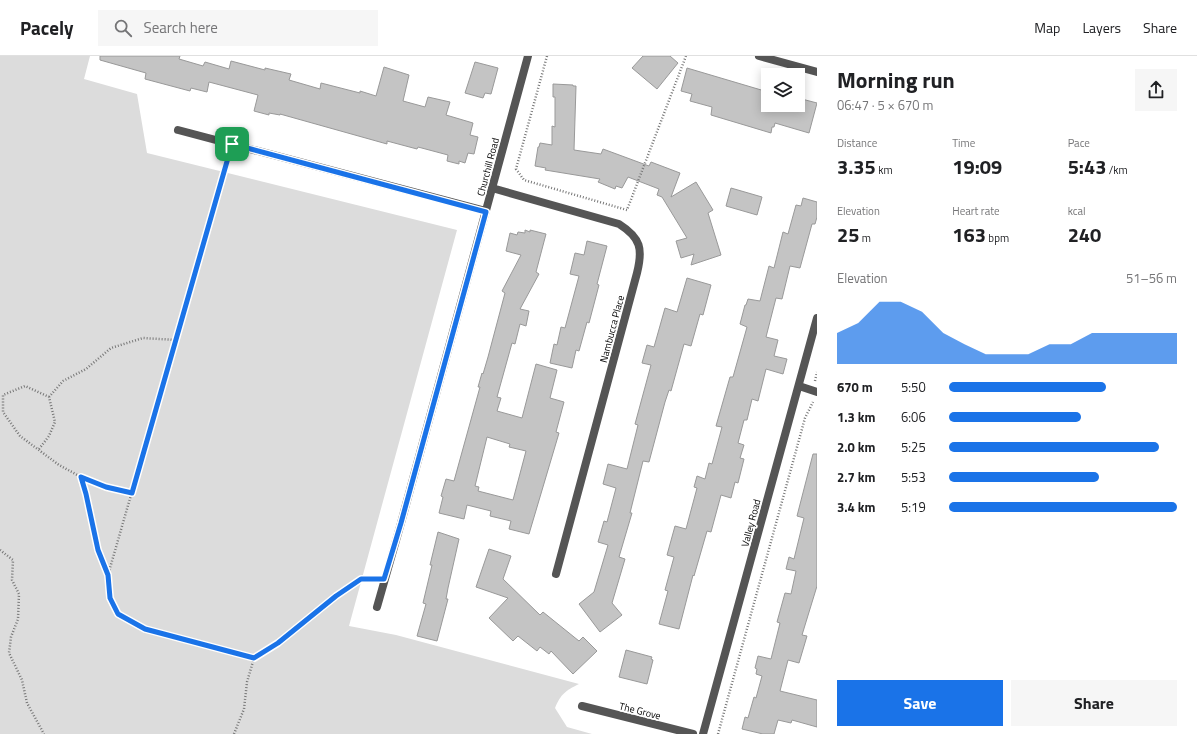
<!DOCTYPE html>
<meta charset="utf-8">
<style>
body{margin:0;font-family:"Titillium Web",sans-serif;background:#f6f6f6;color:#202124;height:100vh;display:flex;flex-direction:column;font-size:15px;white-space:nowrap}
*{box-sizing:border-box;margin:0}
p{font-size:13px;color:#757577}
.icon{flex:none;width:22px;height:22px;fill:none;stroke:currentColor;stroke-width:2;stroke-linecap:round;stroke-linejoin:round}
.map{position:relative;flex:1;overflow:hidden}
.details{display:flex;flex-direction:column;background:#fff;width:380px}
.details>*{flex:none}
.tools{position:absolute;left:761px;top:12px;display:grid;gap:8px}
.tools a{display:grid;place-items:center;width:44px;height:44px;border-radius:0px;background:#fff;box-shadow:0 2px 10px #0003;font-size:20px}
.pin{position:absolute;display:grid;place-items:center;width:34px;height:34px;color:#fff;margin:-17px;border-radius:8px;box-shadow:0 2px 6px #0006}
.round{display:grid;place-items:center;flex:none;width:42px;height:42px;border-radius:0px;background:#f6f6f6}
.head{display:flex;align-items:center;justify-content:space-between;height:68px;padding:0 20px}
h1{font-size:22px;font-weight:700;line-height:30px}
.stats{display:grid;grid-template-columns:repeat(3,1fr);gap:6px;height:68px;padding:4px 20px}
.stats div{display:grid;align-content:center}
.stats b{font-size:20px;font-weight:700}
.stats small{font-size:11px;font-weight:400}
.stats p{font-size:11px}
.chart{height:112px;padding:8px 20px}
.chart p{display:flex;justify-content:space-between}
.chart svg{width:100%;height:72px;margin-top:4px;fill:#1a73e8;opacity:.7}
.action{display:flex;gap:8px;margin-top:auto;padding:8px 20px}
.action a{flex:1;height:46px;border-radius:0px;background:#1a73e8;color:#fff;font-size:16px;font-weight:700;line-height:46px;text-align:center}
.action a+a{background:#f6f6f6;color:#202124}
ul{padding:0 20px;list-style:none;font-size:13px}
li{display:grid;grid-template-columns:64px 48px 1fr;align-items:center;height:30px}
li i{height:10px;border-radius:5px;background:#1a73e8}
header{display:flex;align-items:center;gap:24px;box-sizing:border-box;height:56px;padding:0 20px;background:#fff;border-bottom:1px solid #e0e0e0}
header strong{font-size:19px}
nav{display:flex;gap:22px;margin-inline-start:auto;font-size:14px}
.search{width:280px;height:36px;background:#f6f6f6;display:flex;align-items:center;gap:10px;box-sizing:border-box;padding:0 14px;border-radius:0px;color:#757577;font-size:15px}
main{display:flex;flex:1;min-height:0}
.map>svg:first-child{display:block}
</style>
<header>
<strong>Pacely</strong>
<div class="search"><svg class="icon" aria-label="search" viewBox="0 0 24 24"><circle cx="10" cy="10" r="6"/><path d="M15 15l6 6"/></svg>Search here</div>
<nav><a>Map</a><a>Layers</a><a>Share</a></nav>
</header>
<main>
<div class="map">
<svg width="817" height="678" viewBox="0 0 817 678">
<rect width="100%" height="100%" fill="#fff"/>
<path fill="#dcdcdc" d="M0,0H90L84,23L137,38L147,97L457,174L349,570L396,579L579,628C565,635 561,638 555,652L567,671L592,678H0Z"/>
<path fill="#c4c4c4" stroke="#999" fill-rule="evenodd" d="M100,0H180L179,3L203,10L205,6L229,13L231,5L265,14V12L291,18L289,24L320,33L321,27L360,37V35L376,40L384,11L409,19L403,45L425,51L428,41L450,46L446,59L473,67L470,79L478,81L474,98L468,97L465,107L459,105V108L447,105L448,99L418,91L417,93L387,85V88L280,58V59L269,57V59L254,55L258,39L209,26L207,36L191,32L190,35L145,23L146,17L100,4Z
M643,0H670L678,7L657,33L632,12Z
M475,6L498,12L491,38L485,37L483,42L465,37Z
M687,12L768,36V49H798V42L817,47L809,77L775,67L774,71H772L771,77L711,59L712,51L690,45L692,38L681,35Z
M553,28L573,29V30H576L574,94L601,98L603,93L649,110L651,106L680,117L671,141L696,126L713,154L708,157L721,199L691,209L694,198L681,202L676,185L687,182L662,141L657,139L659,133L628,121L622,132L616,130L615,133L598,126L600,123L545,114L546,112L535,110L538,91H539L540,87L552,89V70L555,71V41H553Z
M731,132L762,141L757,159L726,150Z
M803,142L817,146V161L815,168H812L800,212L790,210L782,243L776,242L766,281L778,284L774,300L787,303L783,318L766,313L758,345L752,343L747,364H744L738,387L744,389L740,402L744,403L738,427L735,426L731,442L721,439L711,476L707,475L694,520L693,519L679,573L659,568L668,535L665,534L674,501L667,499L675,470L686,473L697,432L694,431L697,420L705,423L709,407L712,408L722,371L716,370L730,321H733L747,271L740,268L745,249H746L748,243L760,245L769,210L774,212L783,176L788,178L796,149L801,150Z
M525,174L530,176V174L546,178L536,216L539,218L520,253L529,255L526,270L520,268L515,288L512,287L497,341L501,342L497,355L522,362L536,308L557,314L550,342L564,346L556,376L559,377L529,478L509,473L511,465L490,460L491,455L467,449L464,463L439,457L443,441L441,440L446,423L454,425L480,331H478L482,317L483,318L488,301L505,237L502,235L521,199L506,195L510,177L517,179L518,176L525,177ZM487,381L510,388L509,391L526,395L513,444L478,435L479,431L475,430Z
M587,185L607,190L597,228L599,229L589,267L587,266L579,295L576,294L572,312L550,307L554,288L557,289L561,271L565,272L579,220L570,218L575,197L584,199Z
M687,222L711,229L703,259L700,258L691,290L684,288L671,335L669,334L665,346L649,406L643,405L630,457H632L619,501L625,503L612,547L622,559L600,576L579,548L594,536L608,489L598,486L604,465L607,466L616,432L603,428L608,408L627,413L638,369L635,368L651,309L642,307L647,289L654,291L665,252L677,256Z
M813,398H817V530L802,579L807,580L799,607L788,604L780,635L817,644V671L792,664L791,667L778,664L774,678H763L742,673L745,661L748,662L754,641L756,642L762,620L756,618L757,613L755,612L758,600L771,603L780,567L777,566L785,537L791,538L796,515L786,513L789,501L794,503L804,462L797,460Z
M438,476L459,483L448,532L446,543H448L437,585L417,580L426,548L423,547L432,509H430Z
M489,493L511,500L503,523L540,559L543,556L579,585L583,581L597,595L573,618L551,595L549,598L540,591L537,595L518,580L513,585L489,562L508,542L476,531Z
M626,594L652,601L651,603L653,604L647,628L619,621Z"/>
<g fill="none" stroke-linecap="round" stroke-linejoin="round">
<path stroke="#777" stroke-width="2.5" stroke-dasharray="1 2" stroke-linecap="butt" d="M547,0L516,113L524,124L627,154L686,0
M229,98L108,519L110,542L118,558L145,573L254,602
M815,325L817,316
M49,341L63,325L86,313L111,292L143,282L176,284
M39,393L49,380L55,366L49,341L25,330L3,339V356L20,380L59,409L81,421L106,431L132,437
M81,422C88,445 91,469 97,493C100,502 104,510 108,519
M0,494L13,504L12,524L19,538L18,563L11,581L9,597L22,624L27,647L44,678
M234,678L244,653L247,626L254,602L278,587L336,540L361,523H374
M718,678L805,362L813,346"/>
<path stroke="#555" stroke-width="8" d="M759,0L817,16
M178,74L486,155
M492,132L619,168C641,182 643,193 637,217L556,518
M799,330L817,336
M377,551L401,467L528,0
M582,650L693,678
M703,678L817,262"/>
</g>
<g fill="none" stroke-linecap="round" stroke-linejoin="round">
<defs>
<path id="route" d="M232,88L486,156L401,467L384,523H361L336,540L278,587L254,602L145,573L118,558L110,542L108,519L98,494L86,438L81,421L106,431L132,437Z"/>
</defs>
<use href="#route" stroke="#fff" stroke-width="8"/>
<use href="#route" stroke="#1a73e8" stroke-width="5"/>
</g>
<g text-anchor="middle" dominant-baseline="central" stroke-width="3.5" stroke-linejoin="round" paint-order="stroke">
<g font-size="10" fill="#000" stroke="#fff">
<text transform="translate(488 111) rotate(-75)">Churchill Road</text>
<text transform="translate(612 273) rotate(-75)">Nambucca Place</text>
<text transform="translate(751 467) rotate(-75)">Valley Road</text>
<text transform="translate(640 655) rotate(14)">The Grove</text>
</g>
</g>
</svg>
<div class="tools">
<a><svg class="icon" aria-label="layers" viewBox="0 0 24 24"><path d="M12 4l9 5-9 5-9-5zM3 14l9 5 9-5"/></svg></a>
</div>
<div class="pin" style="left:232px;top:88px;background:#1e9e55"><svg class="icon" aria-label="arrive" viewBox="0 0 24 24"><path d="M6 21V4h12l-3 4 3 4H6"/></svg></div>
</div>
<section class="details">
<div class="head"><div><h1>Morning run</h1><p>06:47 · 5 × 670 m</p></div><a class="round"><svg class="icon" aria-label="share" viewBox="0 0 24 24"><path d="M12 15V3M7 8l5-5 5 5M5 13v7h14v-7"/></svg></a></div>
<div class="stats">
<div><p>Distance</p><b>3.35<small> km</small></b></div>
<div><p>Time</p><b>19:09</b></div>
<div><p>Pace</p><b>5:43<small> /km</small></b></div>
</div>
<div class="stats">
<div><p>Elevation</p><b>25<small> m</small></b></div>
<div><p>Heart rate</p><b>163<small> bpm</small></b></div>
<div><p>kcal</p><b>240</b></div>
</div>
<div class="chart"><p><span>Elevation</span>51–56 m</p>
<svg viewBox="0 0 160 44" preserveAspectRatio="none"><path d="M0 44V25L10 19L20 6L30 6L40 12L50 25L60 32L70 38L80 38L90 38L100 32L110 32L120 25L130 25L140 25L150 25L160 25V44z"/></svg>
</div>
<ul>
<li><b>670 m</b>5:50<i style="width:69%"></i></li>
<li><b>1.3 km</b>6:06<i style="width:58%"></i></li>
<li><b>2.0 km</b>5:25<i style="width:92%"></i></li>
<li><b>2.7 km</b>5:53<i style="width:66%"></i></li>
<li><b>3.4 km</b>5:19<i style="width:100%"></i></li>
</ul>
<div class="action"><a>Save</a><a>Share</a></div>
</section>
</main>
